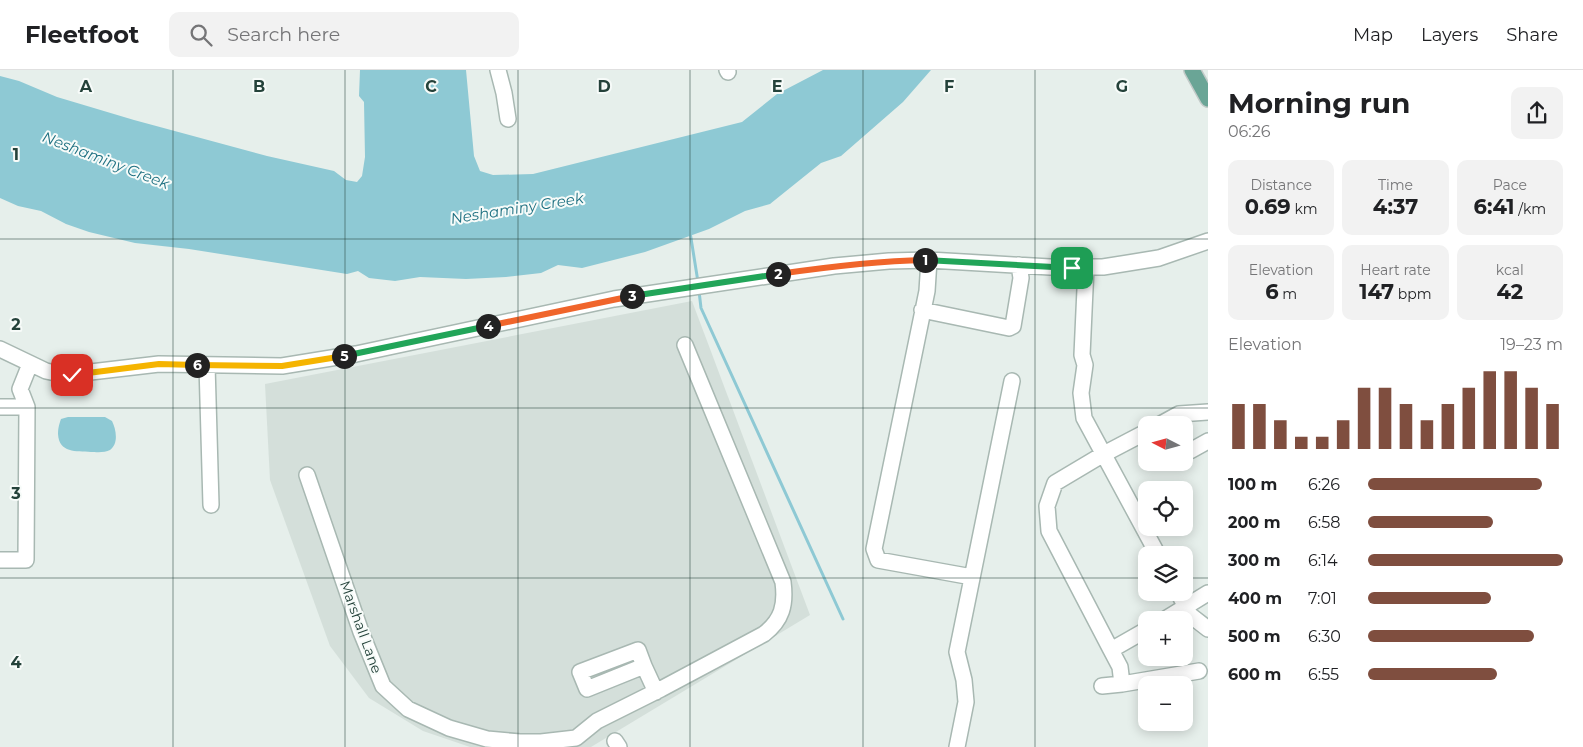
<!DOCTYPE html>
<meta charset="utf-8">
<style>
body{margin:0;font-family:Montserrat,sans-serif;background:#f2f2f2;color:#202124;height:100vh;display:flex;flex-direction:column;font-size:19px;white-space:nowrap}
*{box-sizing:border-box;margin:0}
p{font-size:16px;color:#757577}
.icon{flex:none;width:28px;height:28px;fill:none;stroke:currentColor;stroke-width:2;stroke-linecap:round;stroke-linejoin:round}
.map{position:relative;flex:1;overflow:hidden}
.drawer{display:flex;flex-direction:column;background:#fff;width:375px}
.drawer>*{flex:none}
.needle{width:32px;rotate:276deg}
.tools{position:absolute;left:1138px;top:346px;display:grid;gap:10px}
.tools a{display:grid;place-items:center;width:55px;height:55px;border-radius:10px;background:#fff;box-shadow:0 2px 12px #0003;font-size:25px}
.pin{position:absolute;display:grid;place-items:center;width:42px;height:42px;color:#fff;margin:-21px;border-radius:10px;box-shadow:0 2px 8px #0006}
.km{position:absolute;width:25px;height:25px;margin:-12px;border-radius:50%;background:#222;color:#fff;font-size:14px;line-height:25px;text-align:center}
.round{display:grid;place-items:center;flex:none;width:52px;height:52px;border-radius:10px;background:#f2f2f2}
.headline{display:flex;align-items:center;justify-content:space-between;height:85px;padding:0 20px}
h1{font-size:28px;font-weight:700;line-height:38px}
.metrics{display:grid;grid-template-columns:repeat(3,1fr);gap:8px;height:85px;padding:5px 20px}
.metrics div{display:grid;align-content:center;border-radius:10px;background:#f2f2f2;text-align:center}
.metrics b{font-size:21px;font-weight:700}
.metrics small{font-size:14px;font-weight:400}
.metrics p{font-size:14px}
.chart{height:140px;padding:10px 20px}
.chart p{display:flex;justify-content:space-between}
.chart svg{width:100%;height:90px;margin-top:5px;stroke:#7f4e3f;stroke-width:6}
ul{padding:0 20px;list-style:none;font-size:16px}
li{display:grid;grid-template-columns:80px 60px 1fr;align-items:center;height:38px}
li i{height:12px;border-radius:6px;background:#7f4e3f}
header{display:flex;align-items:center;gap:30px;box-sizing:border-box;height:70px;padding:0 25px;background:#fff;border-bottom:1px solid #e0e0e0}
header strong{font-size:24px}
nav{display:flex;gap:28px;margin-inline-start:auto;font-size:18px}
.search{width:350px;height:45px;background:#f2f2f2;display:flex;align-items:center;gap:12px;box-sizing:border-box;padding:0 18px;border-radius:10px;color:#757577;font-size:19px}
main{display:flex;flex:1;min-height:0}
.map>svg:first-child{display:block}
</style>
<header>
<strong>Fleetfoot</strong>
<div class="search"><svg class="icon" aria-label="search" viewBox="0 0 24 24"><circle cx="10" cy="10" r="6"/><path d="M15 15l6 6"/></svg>Search here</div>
<nav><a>Map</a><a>Layers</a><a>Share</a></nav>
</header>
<main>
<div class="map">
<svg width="1208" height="677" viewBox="0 0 1208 677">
<rect width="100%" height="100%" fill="#e6efeb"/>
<path fill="#d4dfda" d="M692,231L810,545L591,677H470L423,661L369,628L330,576L270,410L265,314Z"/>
<path fill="#8ec9d4" d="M360,0H466L474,86L480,101L493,105L533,104L742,52L777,24L823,0H931L903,32L841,86L821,93L770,134L745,141L709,159L645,182L582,198L558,195L541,203L506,207L466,209L420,207L395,211L369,208L358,201L347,204L189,179L135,173L89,162L66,154L41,141L18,136L0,128V6L19,11L57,27L134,50L267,86L334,101L346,110L357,112L362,106L365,87L364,32L359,26Z
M68,347H105L112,351C116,359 119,374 110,380C105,383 96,382 91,382C76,381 59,383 58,364C58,358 59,355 61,349Z"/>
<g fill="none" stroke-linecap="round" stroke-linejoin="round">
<path stroke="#8ec9d4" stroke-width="3" d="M690,162L698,212
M699,221L701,238L843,549"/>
<defs>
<path id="minor" d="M498,0L504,23L508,49
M727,0L728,2
M929,190L927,221L874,479L878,490L972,507
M1086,197L1082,285L1085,295L1081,323L1084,348L1158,485
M922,240L1009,258L1013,256L1021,208L1019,195
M0,279L46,301L65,305L159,294L282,296L356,284L614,229L834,196L889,191L929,190L1050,197H1103L1159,188L1208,171
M207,295L211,435
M0,337H27
M1159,355L1179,344L1208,342
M1146,362L1102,385L1055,413L1047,436L1049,461L1111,580L1146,560
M1190,381L1208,371
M307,405L361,562L383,616L408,639L449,658L487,669L520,672H541L576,668L597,651L661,619L764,564C782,550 786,535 783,512L685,275
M0,490H26L27,337L20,319L30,294
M1178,522L1190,545L1208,559
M1164,550L1208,523
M644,596L638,580L580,602L587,619L644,596L656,622
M1122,614L1199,601
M1102,616L1122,614L1120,597L1111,580
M615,671L619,677
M957,677L966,632L964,610L957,582L1012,311"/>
<path id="major" d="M1192,0L1208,29"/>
</defs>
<use href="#minor" stroke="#a8b8b2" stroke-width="18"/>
<use href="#major" stroke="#c2cac8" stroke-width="18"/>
<use href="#minor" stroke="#fff" stroke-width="15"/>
<use href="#major" stroke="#6aa596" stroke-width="15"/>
</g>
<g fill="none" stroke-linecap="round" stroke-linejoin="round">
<defs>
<path id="split-1" d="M925,190L1072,198"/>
<path id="split-2" d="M778,204C827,197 875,191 925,190"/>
<path id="split-3" d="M632,226L778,204"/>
<path id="split-4" d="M488,256L632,226"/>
<path id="split-5" d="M344,286L488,256"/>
<path id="split-6" d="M197,295L282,296L344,286"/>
<path id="split-7" d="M72,305L159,294L197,295"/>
</defs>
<use href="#split-1" stroke="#fff" stroke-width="10"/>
<use href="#split-2" stroke="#fff" stroke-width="10"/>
<use href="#split-3" stroke="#fff" stroke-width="10"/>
<use href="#split-4" stroke="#fff" stroke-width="10"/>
<use href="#split-5" stroke="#fff" stroke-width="10"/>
<use href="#split-6" stroke="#fff" stroke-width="10"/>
<use href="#split-7" stroke="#fff" stroke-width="10"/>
<use href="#split-1" stroke="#22a559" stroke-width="6"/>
<use href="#split-2" stroke="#f0652b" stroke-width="6"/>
<use href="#split-3" stroke="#22a559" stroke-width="6"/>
<use href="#split-4" stroke="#f0652b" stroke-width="6"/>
<use href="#split-5" stroke="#22a559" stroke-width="6"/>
<use href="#split-6" stroke="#f5b400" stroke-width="6"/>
<use href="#split-7" stroke="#f5b400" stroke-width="6"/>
</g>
<path fill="none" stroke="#24423a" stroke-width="1" stroke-opacity="0.55" d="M173,0V677M345,0V677M518,0V677M690,0V677M863,0V677M1035,0V677M0,169H1208M0,338H1208M0,508H1146M1184,508H1208"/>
<g text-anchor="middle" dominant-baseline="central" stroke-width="4" stroke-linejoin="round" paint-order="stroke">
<g font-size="14" fill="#24423a" stroke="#f7fbf9">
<text transform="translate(361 557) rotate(70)">Marshall Lane</text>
</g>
<g font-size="15" font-style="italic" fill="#1c6f80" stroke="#f7fbf9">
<text transform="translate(106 90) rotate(21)">Neshaminy Creek</text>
<text transform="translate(517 138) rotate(-9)">Neshaminy Creek</text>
</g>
</g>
<g font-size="16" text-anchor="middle" font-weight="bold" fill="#24423a" stroke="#f7fbf9" stroke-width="4" stroke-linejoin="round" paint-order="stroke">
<text x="86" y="22">A</text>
<text x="259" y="22">B</text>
<text x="431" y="22">C</text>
<text x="604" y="22">D</text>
<text x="777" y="22">E</text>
<text x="949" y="22">F</text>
<text x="1122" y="22">G</text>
<text x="16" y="90">1</text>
<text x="16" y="260">2</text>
<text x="16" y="429">3</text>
<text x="16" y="598">4</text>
</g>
</svg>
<div class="tools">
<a><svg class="needle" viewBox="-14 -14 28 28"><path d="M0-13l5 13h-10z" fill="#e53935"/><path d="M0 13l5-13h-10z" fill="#757577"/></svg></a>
<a><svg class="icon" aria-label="locate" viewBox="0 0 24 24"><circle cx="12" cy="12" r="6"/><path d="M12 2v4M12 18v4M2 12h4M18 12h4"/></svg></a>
<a><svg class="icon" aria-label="layers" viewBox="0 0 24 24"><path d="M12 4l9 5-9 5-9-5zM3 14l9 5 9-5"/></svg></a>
<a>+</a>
<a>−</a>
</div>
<div class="pin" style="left:1072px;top:198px;background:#1e9e55"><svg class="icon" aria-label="arrive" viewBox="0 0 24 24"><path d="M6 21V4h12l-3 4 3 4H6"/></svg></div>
<div class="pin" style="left:72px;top:305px;background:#d93025"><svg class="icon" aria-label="check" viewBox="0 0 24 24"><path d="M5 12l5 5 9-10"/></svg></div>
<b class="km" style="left:925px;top:190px">1</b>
<b class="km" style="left:778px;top:204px">2</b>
<b class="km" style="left:632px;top:226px">3</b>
<b class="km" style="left:488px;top:256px">4</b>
<b class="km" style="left:344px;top:286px">5</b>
<b class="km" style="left:197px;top:295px">6</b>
</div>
<section class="drawer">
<div class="headline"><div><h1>Morning run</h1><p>06:26</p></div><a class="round"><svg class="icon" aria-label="share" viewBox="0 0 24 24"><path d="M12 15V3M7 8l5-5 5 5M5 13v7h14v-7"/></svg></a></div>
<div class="metrics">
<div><p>Distance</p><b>0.69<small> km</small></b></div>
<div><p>Time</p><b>4:37</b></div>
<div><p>Pace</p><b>6:41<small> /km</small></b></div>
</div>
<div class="metrics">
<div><p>Elevation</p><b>6<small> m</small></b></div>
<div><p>Heart rate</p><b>147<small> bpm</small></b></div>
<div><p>kcal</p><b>42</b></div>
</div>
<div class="chart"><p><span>Elevation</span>19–23 m</p>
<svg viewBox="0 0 160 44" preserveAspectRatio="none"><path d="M5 44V22M15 44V22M25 44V30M35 44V38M45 44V38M55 44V30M65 44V14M75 44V14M85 44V22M95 44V30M105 44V22M115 44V14M125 44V6M135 44V6M145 44V14M155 44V22"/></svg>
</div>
<ul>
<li><b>100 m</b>6:26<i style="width:89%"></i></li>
<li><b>200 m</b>6:58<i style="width:64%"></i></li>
<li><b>300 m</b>6:14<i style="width:100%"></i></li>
<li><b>400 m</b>7:01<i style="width:63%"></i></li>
<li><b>500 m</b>6:30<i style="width:85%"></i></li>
<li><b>600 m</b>6:55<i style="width:66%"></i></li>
</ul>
</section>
</main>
